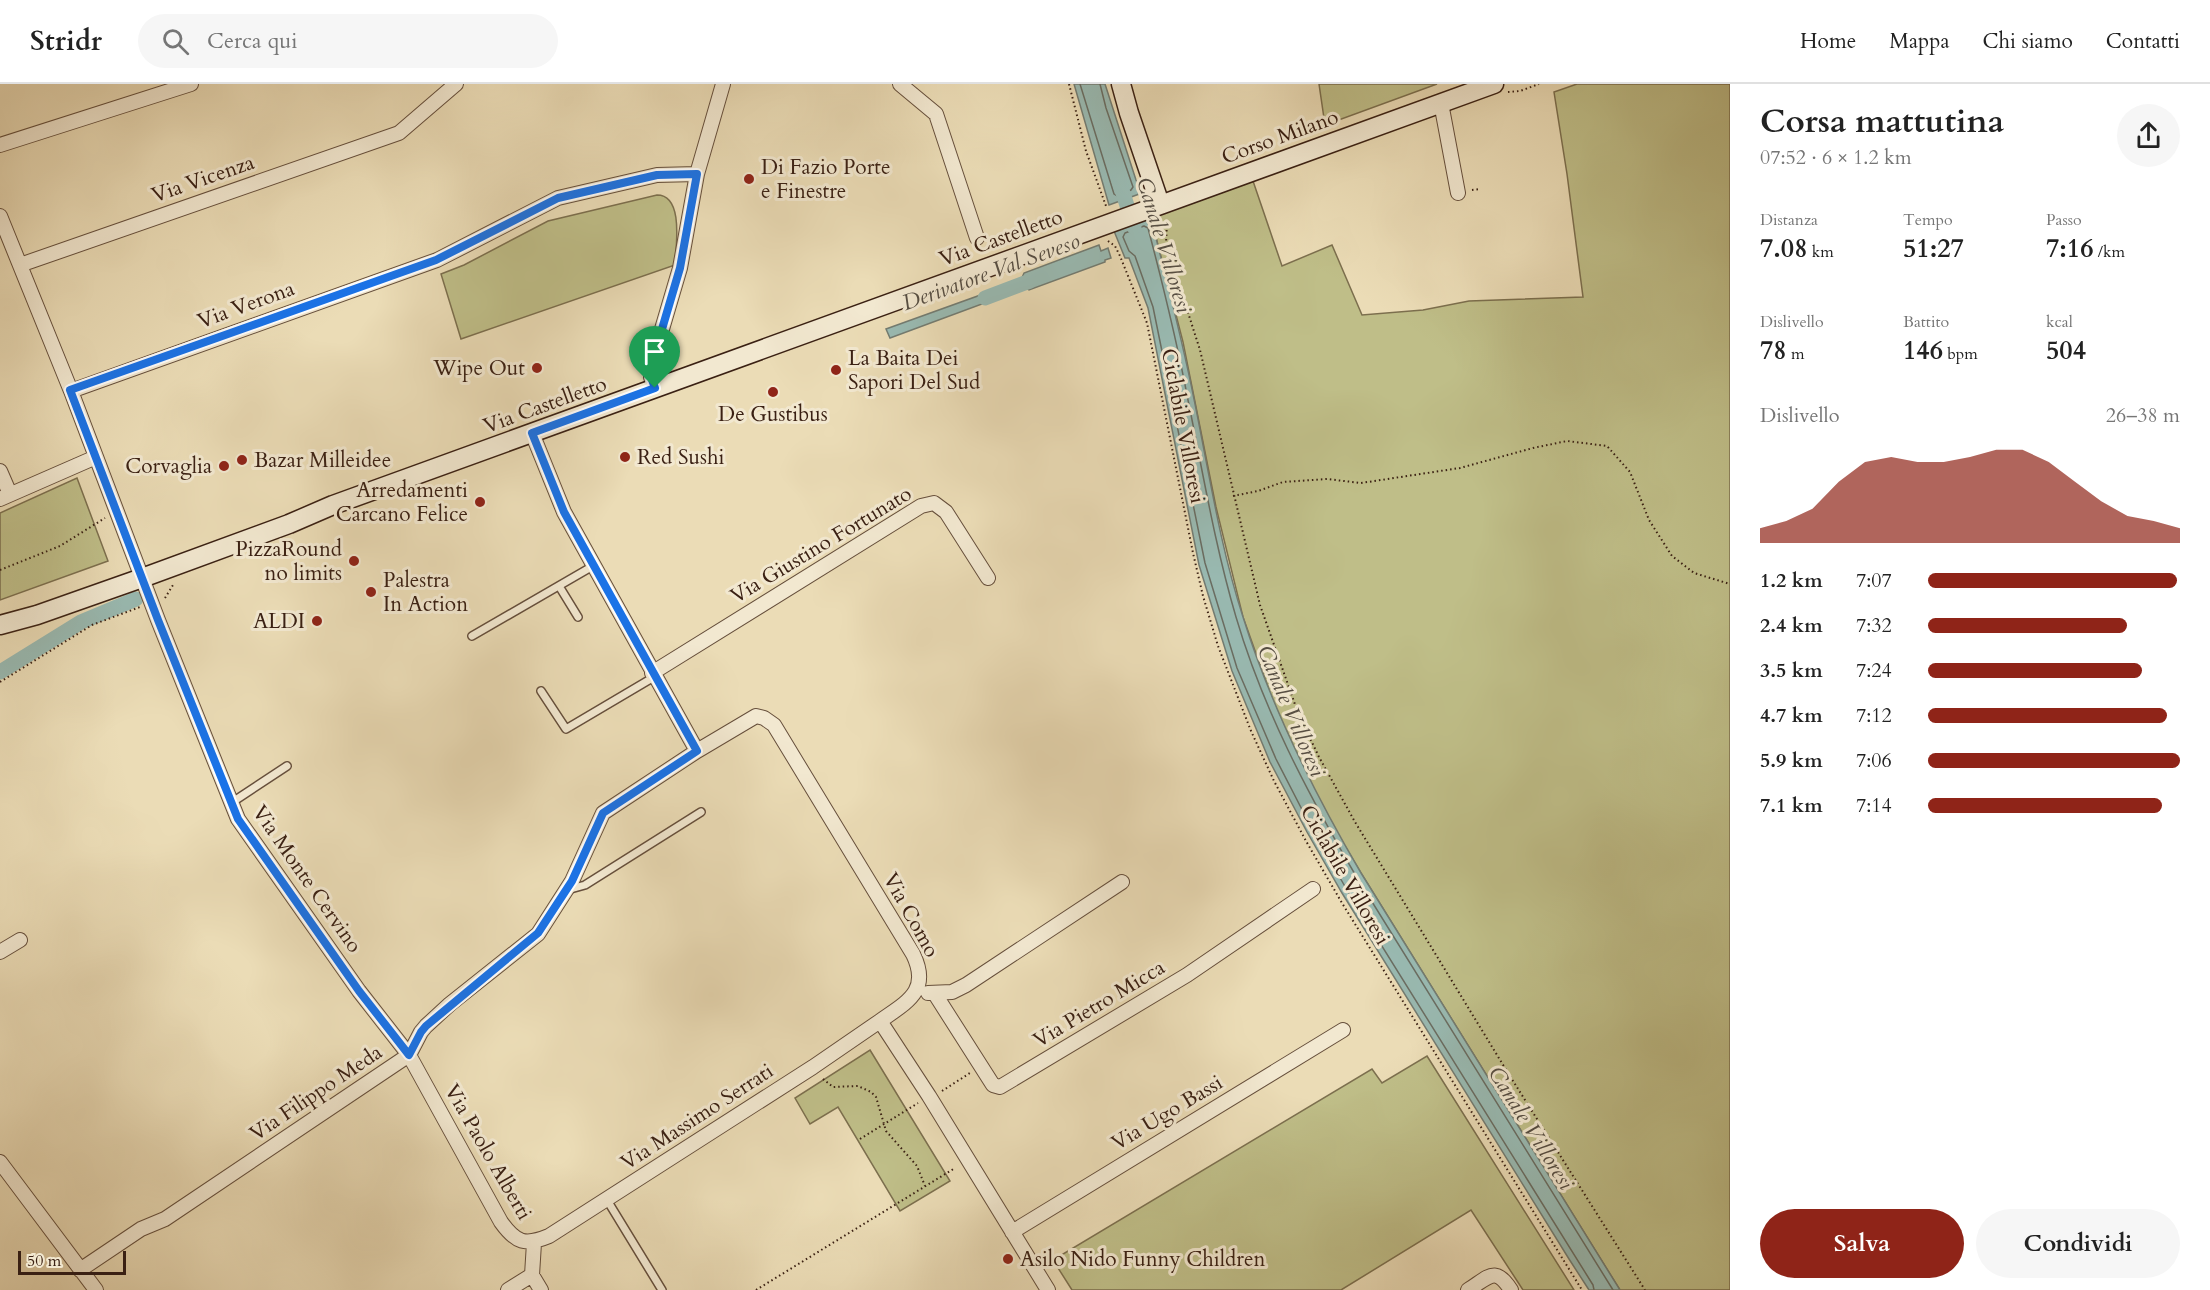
<!DOCTYPE html>
<html lang="it">
<meta charset="utf-8">
<style>
body{margin:0;font-family:Cardo,serif;background:#f6f6f6;color:#222;height:100vh;display:flex;flex-direction:column;font-size:22px;white-space:nowrap}
*{box-sizing:border-box;margin:0}
p{font-size:20px;color:#767676}
.icon{flex:none;width:33px;height:33px;fill:none;stroke:currentColor;stroke-width:2;stroke-linecap:round;stroke-linejoin:round}
.map{position:relative;flex:1;overflow:hidden}
.details{display:flex;flex-direction:column;background:#fff;width:480px}
.details>*{flex:none}
.scale{position:absolute;left:18px;bottom:15px;width:108px;box-sizing:border-box;padding-left:6px;border:3px solid #3a2013;border-top:0;font-size:16px;line-height:21px;white-space:nowrap;color:#3a2013;-webkit-text-stroke:4px #f2e8d0;paint-order:stroke}
.pin{position:absolute;display:grid;place-items:center;width:51px;height:51px;color:#fff;margin:-62px -26px;border-radius:50% 50% 50% 0;rotate:-45deg;box-shadow:0 0 6px #0007}
.pin .icon{rotate:45deg}
.round{display:grid;place-items:center;flex:none;width:63px;height:63px;border-radius:32px;background:#f6f6f6}
.head{display:flex;align-items:center;justify-content:space-between;height:102px;padding:0 30px}
h1{font-size:33px;font-weight:700;line-height:45px}
.stats{display:grid;grid-template-columns:repeat(3,1fr);gap:9px;height:102px;padding:6px 30px}
.stats div{display:grid;align-content:center}
.stats b{font-size:26px;font-weight:700}
.stats small{font-size:16px;font-weight:400}
.stats p{font-size:16px}
.chart{height:168px;padding:12px 30px}
.chart p{display:flex;justify-content:space-between}
.chart svg{width:100%;height:108px;margin-top:6px;fill:#8f2418;opacity:.7}
.action{display:flex;gap:12px;margin-top:auto;padding:12px 30px}
.action a{flex:1;height:69px;border-radius:36px;background:#8f2418;color:#fff;font-size:24px;font-weight:700;line-height:69px;text-align:center}
.action a+a{background:#f6f6f6;color:#222}
ul{padding:0 30px;list-style:none;font-size:20px}
li{display:grid;grid-template-columns:96px 72px 1fr;align-items:center;height:45px}
li i{height:15px;border-radius:8px;background:#8f2418}
header{display:flex;align-items:center;gap:36px;box-sizing:border-box;height:84px;padding:0 30px;background:#fff;border-bottom:2px solid #e0e0e0}
header strong{font-size:28px}
nav{display:flex;gap:33px;margin-inline-start:auto;font-size:21px}
.search{width:420px;height:54px;background:#f6f6f6;display:flex;align-items:center;gap:15px;box-sizing:border-box;padding:0 21px;border-radius:33px;color:#767676;font-size:22px}
main{display:flex;flex:1;min-height:0}
.map>svg:first-child{display:block}
</style>
<header>
<strong>Stridr</strong>
<div class="search"><svg class="icon" aria-label="search" viewBox="0 0 24 24"><circle cx="10" cy="10" r="6"/><path d="M15 15l6 6"/></svg>Cerca qui</div>
<nav><a>Home</a><a>Mappa</a><a>Chi siamo</a><a>Contatti</a></nav>
</header>
<main>
<div class="map">
<svg width="1730" height="1206" viewBox="0 0 1730 1206">
<rect width="100%" height="100%" fill="#ebdcb6"/>
<filter id="stains"><feTurbulence type="fractalNoise" baseFrequency=".00333" numOctaves="4"/><feColorMatrix values="0 0 0 0 .2 0 0 0 0 .09 0 0 0 0 .02 0 0 0 .5 -.17"/></filter>
<radialGradient id="worn" r=".72"><stop offset=".6" stop-color="#630" stop-opacity="0"/><stop offset="1" stop-color="#630" stop-opacity=".3"/></radialGradient>
<path fill="#bfbe88" stroke="#7c6f4e" stroke-width="1.5" d="M1319,0H1437L1325,41Z
M1577,0H1730V1206H1620L1361,789L1333,742L1294,666L1273,617L1243,533L1216,423L1183,258L1151,134L1253,97L1282,182L1332,161L1362,231L1423,226L1469,217L1583,213L1567,90L1554,8Z
M657,111C684,111 676,162 675,181L461,255L441,190L464,181L548,137Z
M77,394L108,477L0,516V429Z
M870,966L950,1097L900,1127L838,1023L810,1040L795,1014Z
M1427,972L1574,1206H1523L1471,1126L1341,1206H1072L1053,1176L1372,985L1382,999Z"/>
<path fill="#99bab2" stroke="#737c72" stroke-width="1.5" d="M1074,0H1105L1136,96L1142,109L1109,121Z
M1151,134C1166,194 1182,254 1194,315C1209,388 1220,462 1243,533C1271,623 1313,707 1361,789L1620,1206H1589L1569,1175L1342,809L1307,748L1270,678L1232,587L1199,481L1148,224L1129,174H1125L1114,147Z
M1099,161L1101,167L1108,164L1111,174L1105,176V178L1029,206L1024,202L1014,206L1013,199L1021,196L1024,189Z
M1000,204L1004,209L990,215V217L890,254L886,245Z"/>
<g fill="none" stroke-linecap="round" stroke-linejoin="round">
<path stroke="#6a6d62" stroke-width="1.5" d="M1080,0L1114,110L1117,112L1131,106L1133,103L1106,24L1100,0
M1594,1206L1593,1201L1347,806L1312,745L1276,675L1237,584L1205,479L1153,223L1135,172L1129,167L1123,153L1125,149L1144,142L1148,144C1163,201 1177,258 1188,316C1203,389 1215,462 1236,533C1263,625 1308,710 1356,792L1613,1206"/>
<path stroke="#99bab2" stroke-width="15" d="M1119,97L1134,143
M985,214L1030,197
M0,588L81,538L136,515"/>
<defs>
<path id="lane" d="M559,502L578,533
M472,552L593,482
M541,607L566,645L654,593
M231,719L287,682
M567,806L585,801L701,728
M607,1116L662,1206"/>
<path id="street" d="M900,0L936,30L977,154
M1441,19L1458,109
M0,61L191,0
M0,132L71,307L158,536L238,735L359,907L409,971L501,1138C516,1159 525,1162 549,1152L813,983L880,937
M20,181L399,49L456,0
M655,304L651,293L652,279L680,184L697,90L723,0
M71,307L437,176L558,114L657,91L697,90
M532,349L564,428L697,667
M0,387L10,410
M0,415L96,373
M652,589L921,422L934,419L946,428L988,494
M0,868L20,856
M928,909L952,908L966,901L1122,798
M935,910L993,1001L1000,1003L1187,891L1313,805
M0,1078L96,1206
M1012,1148L1343,946
M534,1159L532,1191L541,1206
M80,1186L141,1145L165,1135L409,971L421,948L426,942L450,920L538,850L572,797L603,729L697,667L756,632L764,634L774,641L913,870C931,907 907,918 880,937L929,1012L1048,1206
M508,1206L532,1191
M1468,1206C1489,1193 1495,1181 1511,1206"/>
<path id="secondary" d="M1121,0L1129,29L1160,120
M0,541L37,531L142,494L289,440L333,421L1494,0"/>
</defs>
<use href="#lane" stroke="#664f3c" stroke-width="10"/>
<use href="#street" stroke="#664f3c" stroke-width="16"/>
<use href="#secondary" stroke="#3a2013" stroke-width="21"/>
<path stroke="#3a2013" stroke-width="2" stroke-dasharray="1.5 3" stroke-linecap="butt" d="M1069,0L1086,67L1106,122
M1508,8L1520,7L1539,0
M1472,106L1480,105
M1167,137L1166,160L1200,266L1260,521L1298,629L1319,673L1355,738L1508,989L1645,1206
M1108,157L1115,162L1120,172L1147,239L1193,469L1203,512L1218,562L1251,647L1274,697L1306,757L1342,819L1582,1206
M1233,412L1258,407L1283,398L1327,395L1361,399L1460,384L1533,364L1567,357L1607,362L1630,388L1649,436L1672,472L1694,489L1730,500
M0,486L60,462L105,434
M165,514L173,501
M0,598L92,541L140,523
M823,995L833,1003L858,1002L871,1008L876,1013L886,1047L917,1082L925,1102
M942,1007L970,989
M860,1055L918,1019
M756,1206L955,1084"/>
<use href="#lane" stroke="#f2e8d0" stroke-width="7"/>
<use href="#street" stroke="#f2e8d0" stroke-width="14"/>
<use href="#secondary" stroke="#f2e8d0" stroke-width="18"/>
</g>
<g fill="none" stroke-linecap="round" stroke-linejoin="round">
<defs>
<path id="route" d="M697,90L680,184L652,279L651,293L655,304L532,349L564,428L697,667L603,729L572,797L538,849L426,942L421,948L409,971L359,907L238,735L158,536L70,306L436,176L558,114L657,91Z"/>
</defs>
<use href="#route" stroke="#fff" stroke-width="12"/>
<use href="#route" stroke="#1a73e8" stroke-width="8"/>
</g>
<g fill="#8f2418" stroke="#f2e8d0" stroke-width="2">
<circle cx="749" cy="95" r="6"/>
<circle cx="537" cy="284" r="6"/>
<circle cx="836" cy="286" r="6"/>
<circle cx="773" cy="308" r="6"/>
<circle cx="625" cy="373" r="6"/>
<circle cx="242" cy="376" r="6"/>
<circle cx="224" cy="382" r="6"/>
<circle cx="480" cy="418" r="6"/>
<circle cx="354" cy="477" r="6"/>
<circle cx="371" cy="508" r="6"/>
<circle cx="317" cy="537" r="6"/>
<circle cx="1008" cy="1175" r="6"/>
</g>
<g text-anchor="middle" dominant-baseline="central" stroke-width="6" stroke-linejoin="round" paint-order="stroke">
<g font-size="21" fill="#3a2013" stroke="#f2e8d0">
<text transform="translate(1280 53) rotate(-20)">Corso Milano</text>
<text transform="translate(203 95) rotate(-19)">Via Vicenza</text>
<text transform="translate(1001 154) rotate(-20)">Via Castelletto</text>
<text transform="translate(246 221) rotate(-20)">Via Verona</text>
<text transform="translate(545 321) rotate(-20)">Via Castelletto</text>
<text transform="translate(1183 342) rotate(79)">Ciclabile Villoresi</text>
<text transform="translate(821 461) rotate(-31)">Via Giustino Fortunato</text>
<text transform="translate(1345 791) rotate(60)">Ciclabile Villoresi</text>
<text transform="translate(307 795) rotate(55)">Via Monte Cervino</text>
<text transform="translate(911 831) rotate(61)">Via Como</text>
<text transform="translate(1099 920) rotate(-31)">Via Pietro Micca</text>
<text transform="translate(316 1009) rotate(-34)">Via Filippo Meda</text>
<text transform="translate(1167 1029) rotate(-31)">Via Ugo Bassi</text>
<text transform="translate(697 1033) rotate(-33)">Via Massimo Serrati</text>
<text transform="translate(488 1068) rotate(60)">Via Paolo Alberti</text>
</g>
<g font-size="21" fill="#3a2013" stroke="#f2e8d0" text-anchor="start">
<text x="761" y="83">Di Fazio Porte<tspan x="761" dy="24">e Finestre</tspan></text>
<text x="848" y="274">La Baita Dei<tspan x="848" dy="24">Sapori Del Sud</tspan></text>
<text x="525" y="284" text-anchor="end">Wipe Out</text>
<text x="773" y="330" text-anchor="middle">De Gustibus</text>
<text x="637" y="373">Red Sushi</text>
<text x="254" y="376">Bazar Milleidee</text>
<text x="212" y="382" text-anchor="end">Corvaglia</text>
<text x="468" y="406" text-anchor="end">Arredamenti<tspan x="468" dy="24">Carcano Felice</tspan></text>
<text x="342" y="465" text-anchor="end">PizzaRound<tspan x="342" dy="24">no limits</tspan></text>
<text x="383" y="496">Palestra<tspan x="383" dy="24">In Action</tspan></text>
<text x="305" y="537" text-anchor="end">ALDI</text>
<text x="1020" y="1175">Asilo Nido Funny Children</text>
</g>
<g font-size="22" font-style="italic" fill="#564e43" stroke="#f2e8d0">
<text transform="translate(1164 161) rotate(73)">Canale Villoresi</text>
<text transform="translate(991 188) rotate(-20)">Derivatore Val Seveso</text>
<text transform="translate(1291 627) rotate(67)">Canale Villoresi</text>
<text transform="translate(1531 1044) rotate(58)">Canale Villoresi</text>
</g>
</g>
<rect width="100%" height="100%" filter="url(#stains)"/>
<rect width="100%" height="100%" fill="url(#worn)"/>
</svg>
<div class="scale">50 m</div>
<div class="pin" style="left:655px;top:304px;background:#1e9e55"><svg class="icon" aria-label="arrive" viewBox="0 0 24 24"><path d="M6 21V4h12l-3 4 3 4H6"/></svg></div>
</div>
<section class="details">
<div class="head"><div><h1>Corsa mattutina</h1><p>07:52 · 6 × 1.2 km</p></div><a class="round"><svg class="icon" aria-label="share" viewBox="0 0 24 24"><path d="M12 15V3M7 8l5-5 5 5M5 13v7h14v-7"/></svg></a></div>
<div class="stats">
<div><p>Distanza</p><b>7.08<small> km</small></b></div>
<div><p>Tempo</p><b>51:27</b></div>
<div><p>Passo</p><b>7:16<small> /km</small></b></div>
</div>
<div class="stats">
<div><p>Dislivello</p><b>78<small> m</small></b></div>
<div><p>Battito</p><b>146<small> bpm</small></b></div>
<div><p>kcal</p><b>504</b></div>
</div>
<div class="chart"><p><span>Dislivello</span>26–38 m</p>
<svg viewBox="0 0 160 44" preserveAspectRatio="none"><path d="M0 44V38L10 35L20 30L30 19L40 11L50 9L60 11L70 11L80 9L90 6L100 6L110 11L120 19L130 27L140 33L150 35L160 38V44z"/></svg>
</div>
<ul>
<li><b>1.2 km</b>7:07<i style="width:99%"></i></li>
<li><b>2.4 km</b>7:32<i style="width:79%"></i></li>
<li><b>3.5 km</b>7:24<i style="width:85%"></i></li>
<li><b>4.7 km</b>7:12<i style="width:95%"></i></li>
<li><b>5.9 km</b>7:06<i style="width:100%"></i></li>
<li><b>7.1 km</b>7:14<i style="width:93%"></i></li>
</ul>
<div class="action"><a>Salva</a><a>Condividi</a></div>
</section>
</main>
